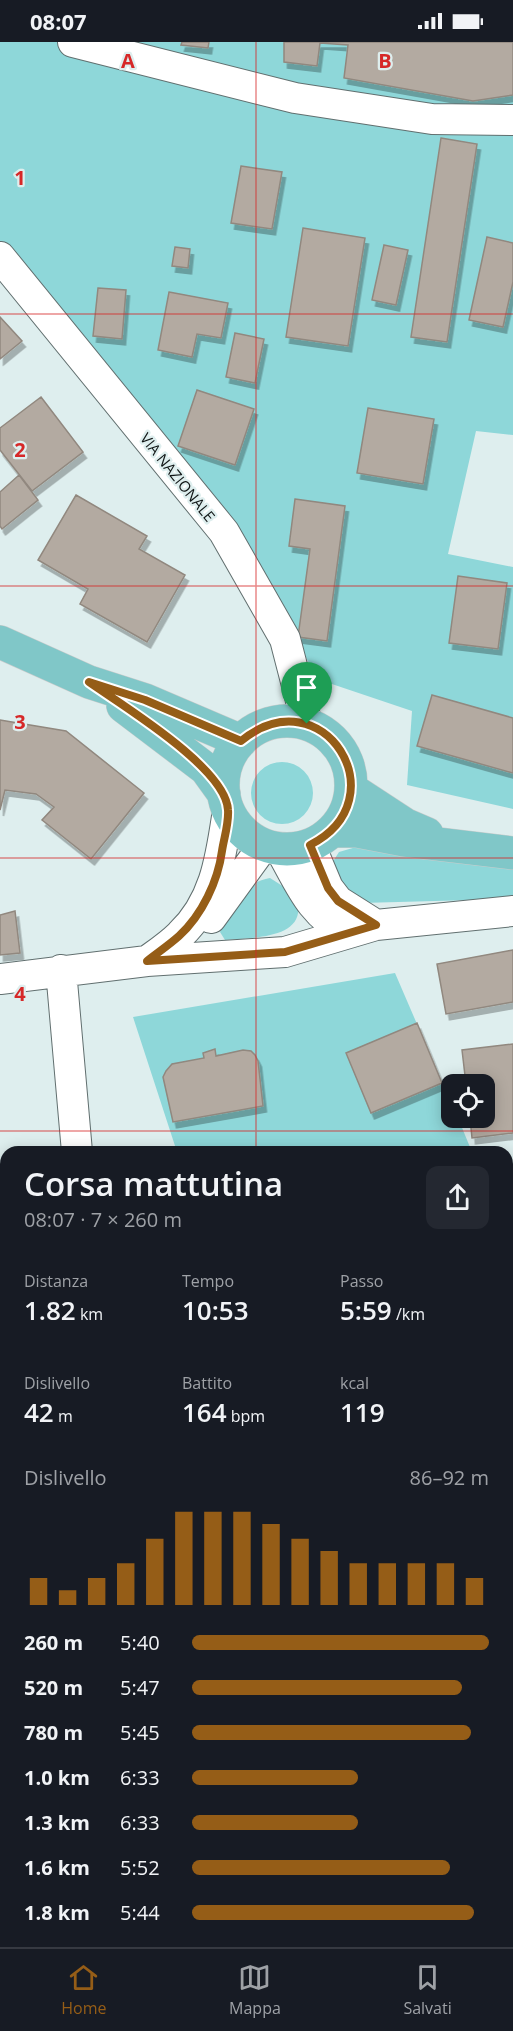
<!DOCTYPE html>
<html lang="it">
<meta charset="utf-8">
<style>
body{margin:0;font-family:"Open Sans",sans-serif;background:#242831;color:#f1f3f6;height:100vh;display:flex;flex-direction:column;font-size:22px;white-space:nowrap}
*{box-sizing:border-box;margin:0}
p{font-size:20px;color:#9ea1a6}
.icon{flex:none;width:33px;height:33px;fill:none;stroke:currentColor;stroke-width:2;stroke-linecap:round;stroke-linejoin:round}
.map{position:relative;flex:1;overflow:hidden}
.sheet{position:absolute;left:0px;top:1104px;width:513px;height:801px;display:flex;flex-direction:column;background:#171b24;border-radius:18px 18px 0 0;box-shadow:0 3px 15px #0003}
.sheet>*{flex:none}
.controls{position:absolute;left:441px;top:1032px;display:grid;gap:12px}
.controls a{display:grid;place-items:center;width:54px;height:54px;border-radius:12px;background:#171b24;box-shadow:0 3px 15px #0003;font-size:30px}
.pin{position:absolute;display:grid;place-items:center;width:51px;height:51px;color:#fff;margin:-62px -26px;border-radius:50% 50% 50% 0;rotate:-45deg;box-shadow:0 0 6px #0007}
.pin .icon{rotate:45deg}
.round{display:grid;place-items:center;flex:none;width:63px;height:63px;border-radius:12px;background:#242831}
.overview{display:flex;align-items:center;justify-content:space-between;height:102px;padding:0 24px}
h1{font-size:33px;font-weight:600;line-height:45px}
.stats{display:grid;grid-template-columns:repeat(3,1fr);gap:9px;height:102px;padding:6px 24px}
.stats div{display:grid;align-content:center}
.stats b{font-size:26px;font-weight:600}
.stats small{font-size:16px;font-weight:400}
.stats p{font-size:16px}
.chart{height:168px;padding:12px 24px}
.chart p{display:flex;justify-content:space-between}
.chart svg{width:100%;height:108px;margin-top:6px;stroke:#955d17;stroke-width:6}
ul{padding:0 24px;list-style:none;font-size:20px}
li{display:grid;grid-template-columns:96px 72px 1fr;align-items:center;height:45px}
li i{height:15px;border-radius:8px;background:#955d17}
.status{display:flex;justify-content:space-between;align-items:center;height:42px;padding:0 30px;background:#171b24;direction:ltr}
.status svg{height:16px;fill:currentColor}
.tab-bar{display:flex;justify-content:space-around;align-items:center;height:84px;border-top:2px solid #363941;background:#171b24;font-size:16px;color:#9ea1a6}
.tab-bar a{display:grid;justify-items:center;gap:3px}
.tab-bar .current{color:#955d17}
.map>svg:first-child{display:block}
</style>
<div class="status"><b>08:07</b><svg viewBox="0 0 49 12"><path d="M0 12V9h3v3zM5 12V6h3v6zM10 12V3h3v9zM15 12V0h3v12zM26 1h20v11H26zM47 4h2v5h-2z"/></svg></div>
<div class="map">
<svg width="513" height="1905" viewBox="0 0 513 1905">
<defs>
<filter id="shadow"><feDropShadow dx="3.5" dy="6" stdDeviation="0" flood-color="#0004"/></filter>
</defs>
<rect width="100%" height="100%" fill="#deeeee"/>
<path fill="#8ed7d9" d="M0,0H58L228,42L513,80V393L476,389L448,512L513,525V767L407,743L412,669L317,637L270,545L0,204Z
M80,0H513V76L432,75Z
M251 751a31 31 0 1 1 62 0a31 31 0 1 1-62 0Z
M370,801C418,815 463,823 513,827V857L361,861L332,845V821L339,810Z
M270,836L295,852C313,898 253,895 225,898L220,890C232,865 241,841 270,836Z
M395,931L442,1040L445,1042L451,1058L452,1076H458L472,1110H177L133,975Z
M513,1128V1350L507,1348V1130Z"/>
<path fill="#b3aaa1" stroke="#91887f" stroke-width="1.5" filter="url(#shadow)" d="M182,0H209L208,6L181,3Z
M284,0H513V53L473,59L344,36L348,3L320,1L317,24L284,20Z
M441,96L477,102L447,300L411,295Z
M241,124L282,130L272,187L231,181Z
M303,186L365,196L348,304L286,295Z
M487,195L513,201V240L503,285L469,278Z
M384,203L408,208L396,263L372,258Z
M175,205L190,207L188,226L172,224Z
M98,246L126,248L122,297L93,294Z
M169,250L228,261L221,296L197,292L192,315L158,308Z
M0,275L22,299L0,317Z
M235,291L264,297L255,341L226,335Z
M197,348L254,367L235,423L178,404Z
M41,355L83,410L32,449L0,408V386Z
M368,366L434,377L423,442L357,431Z
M19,433L38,458L2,487L0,484V450Z
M76,453L147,494L139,507L185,533L147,600L80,562L88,547L38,518Z
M295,457L345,464L327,599L298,595L310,507L289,504Z
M458,534L507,541L498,607L449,601Z
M432,653L513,676V731L417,704Z
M0,678L66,689L144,751L91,817L42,778L54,765L36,752L5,748L0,768Z
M15,869L20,911L0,913V873Z
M513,908V960L446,972L437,922Z
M417,981L442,1041L371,1071L346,1011Z
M513,1002V1091L472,1096L470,1076H484V1042H466L462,1008Z
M215,1007L216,1014L243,1008L251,1009L255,1013L258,1019L263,1064L173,1080L163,1035L166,1029L172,1022L204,1016L203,1011Z
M507,1839L513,1840V1861L507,1891Z
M466,1899H505L504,1905H464Z"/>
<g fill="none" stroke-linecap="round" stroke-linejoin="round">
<defs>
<path id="minor" d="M73,0L295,56L432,77L513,78
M0,215L224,490L285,597L307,682
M310,803L328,846L338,859L376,883
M280,807C300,842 310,872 348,891
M211,876L264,803
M147,919C158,911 170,903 180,893C216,859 221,814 228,768
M61,928L77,1110
M0,937L147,919L285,910L376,883L513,869
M0,1498L6,1473"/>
<path id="major" d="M0,600L89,640L145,658L241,699
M123,664L206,727L224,752
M223 743a64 64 0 1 1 128 0a64 64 0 1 1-128 0Z
M351,747L406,783L427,792
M332,789H357L404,798L513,811"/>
</defs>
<use href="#minor" stroke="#616f6f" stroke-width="32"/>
<use href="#major" stroke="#cacccc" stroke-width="34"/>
<use href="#minor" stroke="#fff" stroke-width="30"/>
<use href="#major" stroke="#80c7c8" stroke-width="33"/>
</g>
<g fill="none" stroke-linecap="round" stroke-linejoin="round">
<defs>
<path id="route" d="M89,640L145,658L241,699C323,632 401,757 310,803L328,846L338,859L376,883L285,910L147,919C157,911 169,903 179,894C202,873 218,839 222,809C224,796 229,781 228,768C226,726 123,664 89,640Z"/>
</defs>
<use href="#route" stroke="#fff" stroke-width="12"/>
<use href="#route" stroke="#955d17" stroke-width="8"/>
</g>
<path fill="none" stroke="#d62828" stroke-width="1.5" stroke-opacity="0.55" d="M256,0V1110M0,272H513M0,544H513M0,816H513M0,1089H513M0,1361H6M507,1361H513M0,1633H6M507,1633H513M256,1899V1905"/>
<g text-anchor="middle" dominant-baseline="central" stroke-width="4.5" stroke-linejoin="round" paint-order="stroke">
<g font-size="15" fill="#101515" stroke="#deeeee">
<text transform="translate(178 435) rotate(51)">VIA NAZIONALE</text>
</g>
</g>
<g font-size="20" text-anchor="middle" font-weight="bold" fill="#d62828" stroke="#deeeee" stroke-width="4.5" stroke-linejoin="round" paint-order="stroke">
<text x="128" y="26">A</text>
<text x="385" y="26">B</text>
<text x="20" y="143">1</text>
<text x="20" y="415">2</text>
<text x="20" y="687">3</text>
<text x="20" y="959">4</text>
</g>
</svg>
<div class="controls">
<a><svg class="icon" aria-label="locate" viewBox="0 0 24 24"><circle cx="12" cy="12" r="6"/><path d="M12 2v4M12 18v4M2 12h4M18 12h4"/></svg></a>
</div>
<div class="pin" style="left:307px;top:682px;background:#1e9e55"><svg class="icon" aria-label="arrive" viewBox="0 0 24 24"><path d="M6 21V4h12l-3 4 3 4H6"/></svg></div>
<section class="sheet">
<div class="overview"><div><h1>Corsa mattutina</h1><p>08:07 · 7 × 260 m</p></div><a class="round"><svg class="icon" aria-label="share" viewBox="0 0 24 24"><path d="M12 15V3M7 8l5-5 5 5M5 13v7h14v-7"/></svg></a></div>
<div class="stats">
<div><p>Distanza</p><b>1.82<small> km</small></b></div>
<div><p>Tempo</p><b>10:53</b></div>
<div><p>Passo</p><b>5:59<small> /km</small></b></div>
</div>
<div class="stats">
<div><p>Dislivello</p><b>42<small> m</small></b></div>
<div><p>Battito</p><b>164<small> bpm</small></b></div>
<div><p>kcal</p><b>119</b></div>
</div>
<div class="chart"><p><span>Dislivello</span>86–92 m</p>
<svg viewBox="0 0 160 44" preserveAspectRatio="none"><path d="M5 44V33M15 44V38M25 44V33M35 44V27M45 44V17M55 44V6M65 44V6M75 44V6M85 44V11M95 44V17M105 44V22M115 44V27M125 44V27M135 44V27M145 44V27M155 44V33"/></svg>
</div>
<ul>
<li><b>260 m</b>5:40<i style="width:100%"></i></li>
<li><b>520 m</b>5:47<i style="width:91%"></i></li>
<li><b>780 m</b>5:45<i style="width:94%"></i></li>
<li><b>1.0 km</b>6:33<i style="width:56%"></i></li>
<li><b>1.3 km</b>6:33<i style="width:56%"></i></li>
<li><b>1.6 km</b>5:52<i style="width:87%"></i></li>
<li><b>1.8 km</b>5:44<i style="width:95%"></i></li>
</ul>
</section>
</div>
<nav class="tab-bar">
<a class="current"><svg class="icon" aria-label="home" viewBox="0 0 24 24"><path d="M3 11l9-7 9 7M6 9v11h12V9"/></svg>Home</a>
<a><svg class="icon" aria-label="map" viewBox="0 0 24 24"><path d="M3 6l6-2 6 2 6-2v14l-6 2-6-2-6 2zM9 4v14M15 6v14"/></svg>Mappa</a>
<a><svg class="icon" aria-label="saved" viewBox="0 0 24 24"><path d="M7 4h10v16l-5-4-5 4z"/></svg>Salvati</a>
</nav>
